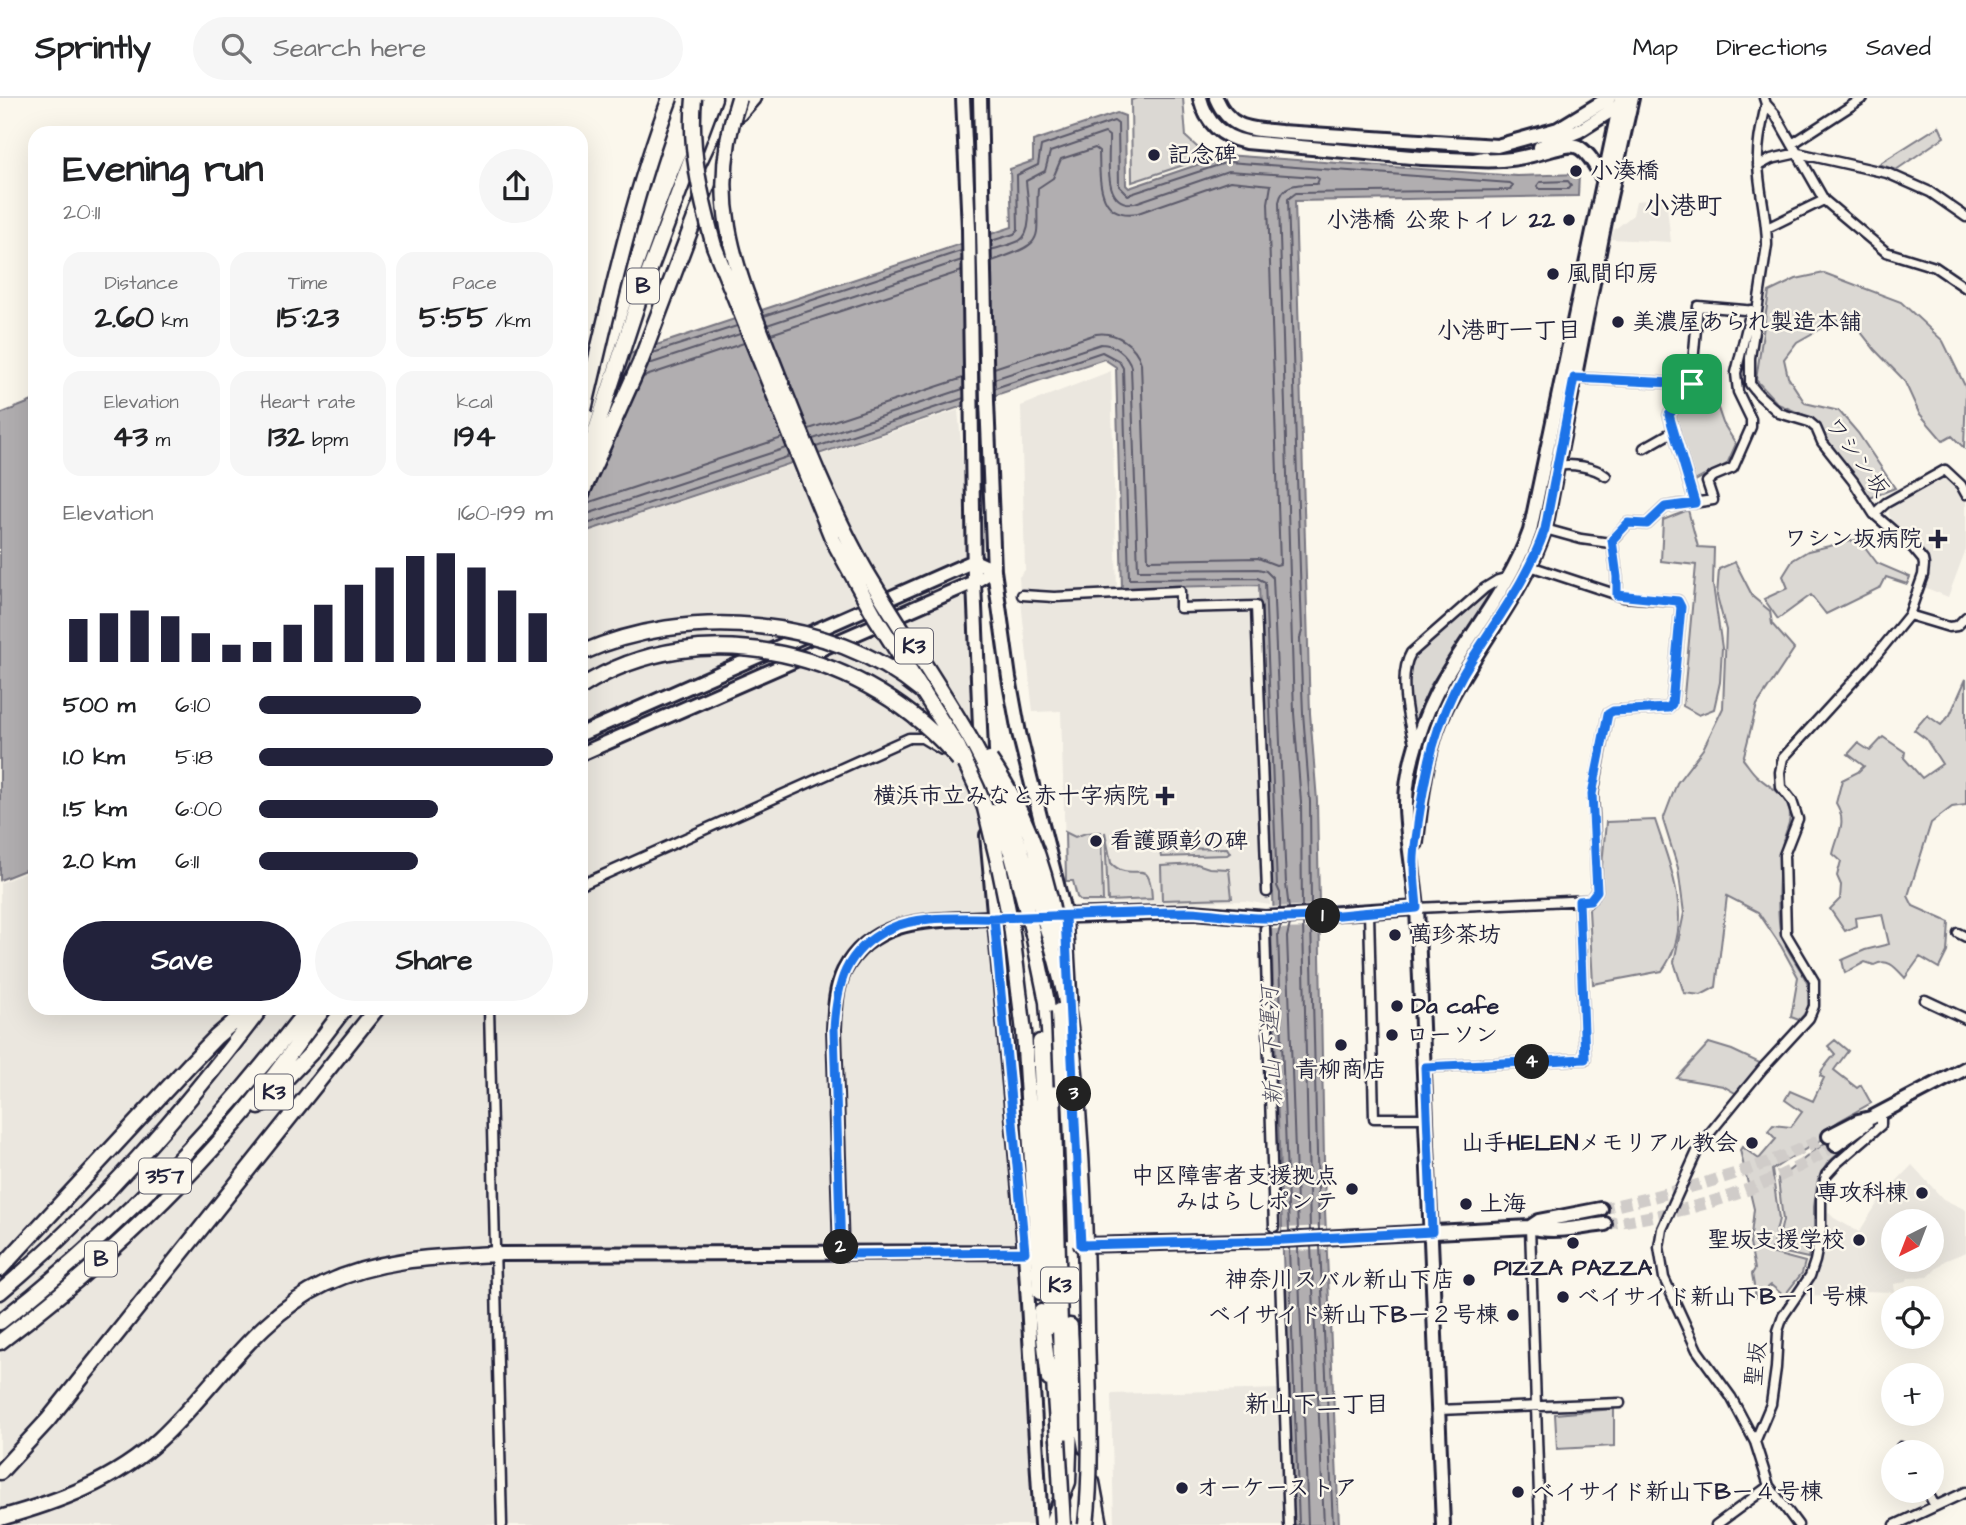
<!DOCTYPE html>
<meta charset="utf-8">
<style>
body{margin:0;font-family:"Architects Daughter","Klee One",sans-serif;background:#f6f6f6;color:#202124;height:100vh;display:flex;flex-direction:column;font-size:26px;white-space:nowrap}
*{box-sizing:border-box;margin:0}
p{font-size:23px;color:#757577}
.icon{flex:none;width:38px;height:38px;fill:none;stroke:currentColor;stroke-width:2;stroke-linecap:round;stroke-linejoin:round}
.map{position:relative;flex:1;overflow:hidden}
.drawer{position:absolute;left:28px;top:28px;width:560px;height:889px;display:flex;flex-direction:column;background:#fff;border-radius:21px;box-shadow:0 7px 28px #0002}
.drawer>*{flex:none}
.needle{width:46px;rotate:222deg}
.controls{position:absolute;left:1881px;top:1111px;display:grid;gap:14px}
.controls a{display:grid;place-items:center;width:63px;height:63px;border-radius:50%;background:#fff;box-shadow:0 7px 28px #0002;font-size:35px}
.pin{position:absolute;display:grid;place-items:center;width:60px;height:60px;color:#fff;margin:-30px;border-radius:14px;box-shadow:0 4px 10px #0006}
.km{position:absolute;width:35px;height:35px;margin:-18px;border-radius:50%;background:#222;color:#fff;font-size:19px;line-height:35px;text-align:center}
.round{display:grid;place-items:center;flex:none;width:74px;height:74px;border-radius:37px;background:#f6f6f6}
.headline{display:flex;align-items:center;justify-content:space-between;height:119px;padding:0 35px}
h1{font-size:38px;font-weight:700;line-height:52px}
.stats{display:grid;grid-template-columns:repeat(3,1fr);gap:10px;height:119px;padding:7px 35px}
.stats div{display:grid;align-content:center;border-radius:18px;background:#f6f6f6;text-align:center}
.stats b{font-size:30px;font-weight:700}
.stats small{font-size:19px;font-weight:400}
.stats p{font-size:19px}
.chart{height:196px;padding:14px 35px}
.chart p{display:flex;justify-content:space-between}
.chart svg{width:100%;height:126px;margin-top:7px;stroke:#22223b;stroke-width:6}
.cta{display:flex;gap:14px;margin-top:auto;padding:14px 35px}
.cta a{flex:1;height:80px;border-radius:42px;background:#22223b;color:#fff;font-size:28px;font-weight:700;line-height:80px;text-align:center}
.cta a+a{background:#f6f6f6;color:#202124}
ul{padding:0 35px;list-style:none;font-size:23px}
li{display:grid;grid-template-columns:112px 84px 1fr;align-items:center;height:52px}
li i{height:18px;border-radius:9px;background:#22223b}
header{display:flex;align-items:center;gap:42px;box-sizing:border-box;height:98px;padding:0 35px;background:#fff;border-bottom:2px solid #e0e0e0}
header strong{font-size:33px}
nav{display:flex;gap:38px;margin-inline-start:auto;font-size:24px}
.search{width:490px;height:63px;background:#f6f6f6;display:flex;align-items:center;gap:18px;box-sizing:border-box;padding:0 24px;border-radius:38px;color:#757577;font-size:26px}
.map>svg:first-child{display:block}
</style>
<header>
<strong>Sprintly</strong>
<div class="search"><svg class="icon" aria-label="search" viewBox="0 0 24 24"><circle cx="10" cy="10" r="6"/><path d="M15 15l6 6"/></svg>Search here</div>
<nav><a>Map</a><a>Directions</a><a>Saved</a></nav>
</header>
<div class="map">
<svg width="1966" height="1427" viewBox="0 0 1966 1427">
<rect width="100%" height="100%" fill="#fbf7ec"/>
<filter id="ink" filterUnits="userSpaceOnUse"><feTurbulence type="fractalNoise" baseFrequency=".0143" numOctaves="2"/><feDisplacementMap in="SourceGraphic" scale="14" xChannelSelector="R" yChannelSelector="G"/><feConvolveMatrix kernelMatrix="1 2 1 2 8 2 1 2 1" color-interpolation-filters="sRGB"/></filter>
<g filter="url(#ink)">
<path fill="#ebe7df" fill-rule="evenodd" d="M1666,100L1671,144L1611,141L1614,132L1633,117L1636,103Z
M1111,273L1117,492L1258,488L1270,807L1245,803L1083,806L1076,800L1073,783H1066L1061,613L1033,614L1020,494L1019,479L1025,472L1021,308Z
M958,312L974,484L1041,1427H435V1424L421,1427H0V785L35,771V910H581V436Z
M1946,376L1958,388L1966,403V451L1948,499L1924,489L1930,464L1894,427L1889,417V408Z
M1912,1067L1943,1101L1966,1112V1154L1944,1163L1928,1179L1908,1180L1906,1184L1894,1186L1895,1194L1861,1193L1860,1203L1840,1199L1803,1198L1818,1173L1824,1151L1825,1111L1834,1120L1859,1134L1882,1098ZM1894,1124H1932V1162H1894Z
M1281,1291L1286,1427H1114L1111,1296Z"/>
<path fill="#dbd8d3" stroke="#7e7d87" stroke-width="2" d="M1138,0H1183L1186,39L1208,59L1132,84L1131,2Z
M1939,28L1944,39L1896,72L1879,66Z
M1824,175L1901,204L1943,243L1966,290L1964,350L1952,338L1943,343L1919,315L1904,282L1875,252L1853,224L1836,222L1797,244L1784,261L1788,279L1805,305L1839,313L1858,335L1895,390L1870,400L1811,320L1778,306L1756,282L1769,194L1796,181Z
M1710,287L1723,325L1736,346L1727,366L1693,384L1675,318L1699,289Z
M1688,412L1698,449L1714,450L1713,487L1722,550L1720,584L1714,611L1699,617L1683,608L1696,467L1661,463L1663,422Z
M1859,441L1877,465L1910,479L1907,486L1886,479L1881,489L1826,516L1811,497L1778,521L1764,501L1788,490L1783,478L1793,462L1808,453Z
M1735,464L1753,499L1770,513L1772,526L1794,551L1757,607L1743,661C1748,667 1752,674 1757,678C1772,692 1783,692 1789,712C1793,723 1783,737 1782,749C1779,768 1776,817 1781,836C1788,865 1830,892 1799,922L1791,919L1798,879L1781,848L1758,814L1727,798L1716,889L1701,897L1684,895L1674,864L1684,815L1678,770L1663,722L1677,685L1703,651L1723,610L1726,532L1717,498L1719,471Z
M1491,491H1494L1430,588L1411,633L1407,568L1415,554Z
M1966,581V707L1952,709L1931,725L1908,798L1913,808L1949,824L1947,854L1939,870L1920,859L1905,880C1896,870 1888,859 1874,867L1865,864L1845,875L1842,862L1865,852L1889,846L1882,816L1855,820L1856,828L1845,833L1830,811L1840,801L1841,787L1837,778L1841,763L1833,756C1837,737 1848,725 1836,705L1842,682L1858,674L1864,668L1848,656L1858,645L1870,653L1883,639L1905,654L1904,660L1922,680L1942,666L1926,641L1914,632L1927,617L1941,627L1950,617Z
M1655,722C1671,771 1696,827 1662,873L1593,886L1589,811L1599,800L1606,724Z
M1065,734L1075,739L1086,735L1101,734L1103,803H1081L1077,799L1073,783H1066Z
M1105,734L1111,765C1133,788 1150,753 1152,801L1108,803Z
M1167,745L1168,751L1227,750L1230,755L1227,757L1161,759L1159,749L1161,746Z
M1197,766L1209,770L1229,771L1232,800L1162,802L1161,768Z
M1835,942L1848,953L1834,972L1857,990L1861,987L1871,1005L1839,1023L1827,1032L1826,1039C1807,1051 1790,1059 1772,1072L1779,1121L1771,1155L1805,1164L1802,1175L1784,1198L1771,1187L1756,1199L1752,1176L1755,1171L1750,1146L1754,1111L1740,1052L1742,1049L1759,1061L1776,1041L1768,1033L1773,1027L1791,1029L1802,1014L1785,1002L1790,993L1813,1003L1824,980L1820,978L1822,972L1835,956L1828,948Z
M1709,945L1732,952L1762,966L1737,996L1723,988L1677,980Z
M1830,1041L1840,1054L1827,1066L1818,1081L1814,1109V1136L1808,1160L1776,1153L1783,1122L1778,1081Z
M1614,1311V1348L1557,1351L1555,1316Z"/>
<path fill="#b1aeb0" stroke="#787681" stroke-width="2" d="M1117,15L1125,18L1126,87L1129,90L1226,57L1517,78L1579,76L1578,98L1295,103L1310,615L1317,703L1325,1112L1339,1427H1293L1271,830H1274L1273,795L1270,794L1259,487L1122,490L1116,269L1104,261L581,435V272L1012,129L1010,71L1033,63V43Z
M35,302V768L0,782V316Z"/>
<path fill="#fbf7ec" d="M1319,807L1320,830L1272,831L1271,809Z
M1326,1128L1327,1152L1283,1153L1282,1130Z"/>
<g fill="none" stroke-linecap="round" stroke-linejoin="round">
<path stroke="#5b5a6a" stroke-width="2" d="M1568,83L1571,87L1568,91H1540L1537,88L1540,84Z
M991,143L1014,136L1018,132L1017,77L1038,67L1041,48L1114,23L1118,26L1119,88L1128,97L1228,64L1510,85L1513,87L1510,92L1296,95L1288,101L1302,533L1300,540L1303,615L1310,704L1311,809
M991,152C1000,149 1011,147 1019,143C1035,134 1027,99 1026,83L1045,73L1050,54L1105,35L1109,38C1110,60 1101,110 1135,105L1228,73L1316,79L1319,81L1317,86C1300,86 1283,84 1279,104L1294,615L1301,704L1302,810
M992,163C1051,143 1034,143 1038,90L1053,80L1061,61L1095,50L1099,53C1100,80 1096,122 1138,115L1230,83L1271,87L1268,105L1280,466L1276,467L1258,460L1148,462L1141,265C1136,247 1116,233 1096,236L994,270
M764,218L961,153
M767,227L962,162
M771,236L962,173
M653,255L737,228
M649,266L740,236
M643,279L744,245
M994,281L1101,246C1114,246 1128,256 1131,269L1138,472L1258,471L1266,473L1273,480L1286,786L1289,811
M995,290L1102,254L1119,263L1123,270L1129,481L1257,480L1265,484L1277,788L1280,795V811
M809,331L963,280
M813,341L963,291
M816,349L964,300
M581,407L782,340
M581,418L786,350
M581,428L790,358
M1303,825L1310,1133
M1311,825L1319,1132
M1290,826L1287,839L1298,1133
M1281,827L1278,836L1289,1134
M1311,1148L1324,1427
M1320,1148L1333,1427
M1298,1149L1308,1427
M1289,1150L1299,1427"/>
<path stroke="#d0ccc9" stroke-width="12" stroke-dasharray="12 6" stroke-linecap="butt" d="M1601,1111C1680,1093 1756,1074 1829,1038
M1605,1126C1691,1114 1762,1094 1836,1047"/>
<defs>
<path id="street" d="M1764,0L1766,6C1762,26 1757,45 1758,65C1759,93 1767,119 1767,147L1750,260V286L1758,296L1779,315L1809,324L1816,330L1822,344L1853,383L1874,416L1913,450L1923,462L1924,467L1923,477L1909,517L1869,566L1783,660L1780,674L1781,689L1792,703L1798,721L1784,757L1786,836L1814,883V908L1809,920L1763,970L1700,1047L1662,1131L1659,1149L1664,1180L1697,1252L1731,1299L1755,1344L1769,1388L1798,1427
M1766,6L1775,16L1824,102L1886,154L1935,169L1966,190
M1792,46L1863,0
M1758,68L1771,61L1798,55L1887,75L1930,94L1966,119
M1767,130L1824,102
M1574,280L1692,286
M1644,350L1674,333
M1557,368C1571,365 1595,369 1606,378
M1695,405L1669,317L1691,288L1698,208L1756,213
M1874,416L1886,405L1945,372L1961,387L1966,396
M1545,431L1581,441L1610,445L1628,425L1647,426L1665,409L1713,402L1707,384L1714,378L1733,370L1751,329V321L1738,294L1736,275L1751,212
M1612,442L1617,479V497
M1022,497L1054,499L1180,493V510L1256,508L1267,794
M1909,517L1949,529L1957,528L1966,519
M1415,648C1408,623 1397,578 1411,555L1485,490L1498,482L1509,479
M581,787L909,640H922L942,652
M1417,810L1590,802L1597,793L1593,696L1608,616L1613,613L1668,610L1672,606L1681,509L1678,503L1624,499L1527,467
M1369,814L1374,1020H1427
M1265,831L1274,1129
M1958,835L1966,839
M1925,902L1966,921
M489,910L502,1427
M1425,969L1585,961L1579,803
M1530,1129L1540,1427
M1280,1178L1289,1427
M1438,1312L1620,1305
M1755,1344L1771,1306L1776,1270L1778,1233L1783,1218L1810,1178L1815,1163L1821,1132V1101L1826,1077L1837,1065L1881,1027V1014
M1901,1349L1904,1354
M1927,1393L1935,1408
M1716,1427L1769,1388
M1895,1427L1966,1394"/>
<path id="secondary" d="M963,0L969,131L974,484L983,701
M980,0L987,303L994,472L1009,580L1019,635L1065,818L1070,903
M1200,0C1206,24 1221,39 1246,44L1422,60L1474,62L1484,60
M1216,0C1230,32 1250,31 1281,34L1497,48L1558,31L1609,0
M1540,49L1579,33L1625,4
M581,636L974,463L994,472
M581,656L974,484L994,472
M987,737L1025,1154L1041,1427
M1060,818L1193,814L1265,820L1417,810
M1829,1038L1858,1023L1871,1020L1966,970
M1836,1047L1866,1025
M1530,1129L1539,1123L1601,1111
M1081,1147L1283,1142L1530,1129C1554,1136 1580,1129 1605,1126
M841,1155L834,931C835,912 835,891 844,873C869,825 920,822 967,821C991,820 1015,819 1038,819
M497,1156L1025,1154"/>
<path id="primary" d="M1474,62C1505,64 1524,60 1554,51C1563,49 1572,45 1580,50C1591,57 1597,71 1603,81
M1416,745C1422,699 1425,651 1446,609C1476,548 1523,497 1545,431L1609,103L1632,0
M1443,1427L1417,810C1414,777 1407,742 1406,709C1405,670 1424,614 1444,581C1473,532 1511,487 1530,433L1621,0"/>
<path id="highway" d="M739,16L753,0
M636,141L660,66L686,0
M581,332C618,220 652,106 703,0
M581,378L640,198L714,0
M581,397L640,265L712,75L727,43
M1033,836L1047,904L1053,989L1061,1262L1070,1324L1068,1384L1051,1427
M1024,934L1040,1194
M1040,944L1051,1228
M1070,997L1075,1108
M259,1009L310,956L345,910
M0,1171L190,966L216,939L250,910
M0,1194C99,1111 183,1013 261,910
M1041,1214L1049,1281
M0,1224C117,1133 218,1028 308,910
M1070,1228L1074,1287L1086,1350
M0,1244C84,1180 164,1108 233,1028C266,991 294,950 324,910
M1053,1269L1058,1341
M0,1374L48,1322L377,910
M1092,1384L1100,1427
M0,1420C58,1404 115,1383 160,1341C215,1290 255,1219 325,1186C380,1160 437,1159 497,1156"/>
</defs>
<use href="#street" stroke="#22223b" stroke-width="13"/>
<use href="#secondary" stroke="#22223b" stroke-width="18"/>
<use href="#primary" stroke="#22223b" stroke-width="18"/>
<use href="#highway" stroke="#22223b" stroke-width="19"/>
<use href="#street" stroke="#fbf7ec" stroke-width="8"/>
<use href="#secondary" stroke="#fbf7ec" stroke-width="12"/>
<use href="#primary" stroke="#fbf7ec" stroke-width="12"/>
<use href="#highway" stroke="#fbf7ec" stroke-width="14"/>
<defs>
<path id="highway-bridge" d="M694,0C689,50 701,100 714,148L833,442L876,520L958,649L977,690L985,710L999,768L1011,827L1024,934
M739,0C705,101 735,169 772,262C800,333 827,404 864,470C897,526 935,580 968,637C988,671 1004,709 1019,747C1037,796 1054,847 1065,899C1073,941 1076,984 1079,1026C1084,1094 1086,1162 1087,1230C1088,1296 1093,1362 1086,1427
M584,312C609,207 632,101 670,0
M581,555C688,508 829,517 921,593
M581,589C703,511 870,555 959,662
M990,662C1028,717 1049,779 1058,844
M993,714L1011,754L1033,836
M1059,913L1062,988
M1075,1108L1076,1142
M1058,1341L1063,1427"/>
</defs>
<use href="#highway-bridge" stroke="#22223b" stroke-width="19" stroke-linecap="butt"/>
<use href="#highway-bridge" stroke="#fbf7ec" stroke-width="14"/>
</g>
</g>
<g fill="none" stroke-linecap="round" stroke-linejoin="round" filter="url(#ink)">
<defs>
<path id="route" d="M1692,286L1574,280L1545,431C1527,485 1491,528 1463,576C1435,625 1426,670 1418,725C1417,738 1413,753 1414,767C1414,782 1416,796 1417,810C1366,814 1315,821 1264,820C1239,820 1214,815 1190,814C1126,814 1062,818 999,820C964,821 921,816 889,831C844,853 837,886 834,931L841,1156L1025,1154L994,820L1065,818L1081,1147L1283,1142L1432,1134L1425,969L1585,961L1579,803L1590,802L1597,793L1592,696L1608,616L1613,613L1668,610L1672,606L1681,509L1678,503L1617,497V479L1612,442L1628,425L1647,426L1665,409L1695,405L1669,317L1692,286"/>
</defs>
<use href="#route" stroke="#fff" stroke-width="14"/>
<use href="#route" stroke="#1a73e8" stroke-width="9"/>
</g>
<g fill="#22223b" stroke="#fbf7ec" stroke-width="2.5">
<circle cx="1154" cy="57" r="7"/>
<circle cx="1576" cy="73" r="7"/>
<circle cx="1569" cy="122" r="7"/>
<circle cx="1553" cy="176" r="7"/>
<circle cx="1618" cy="224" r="7"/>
<path d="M1934.5 430.5h7v7h7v7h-7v7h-7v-7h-7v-7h7z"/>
<path d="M1161.5 687.5h7v7h7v7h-7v7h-7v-7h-7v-7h7z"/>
<circle cx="1096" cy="743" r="7"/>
<circle cx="1395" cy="837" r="7"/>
<circle cx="1397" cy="908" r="7"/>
<circle cx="1392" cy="937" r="7"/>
<circle cx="1341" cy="947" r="7"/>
<circle cx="1752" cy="1045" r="7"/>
<circle cx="1352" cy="1091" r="7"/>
<circle cx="1922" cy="1095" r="7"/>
<circle cx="1466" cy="1106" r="7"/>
<circle cx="1859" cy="1142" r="7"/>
<circle cx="1573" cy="1145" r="7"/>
<circle cx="1469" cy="1182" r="7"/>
<circle cx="1563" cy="1199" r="7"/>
<circle cx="1513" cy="1217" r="7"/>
<circle cx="1182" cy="1390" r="7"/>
<circle cx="1518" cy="1394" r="7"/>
</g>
<g text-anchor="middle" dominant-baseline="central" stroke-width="5" stroke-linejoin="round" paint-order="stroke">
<g fill="#fbf7ec" stroke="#636270" stroke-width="2">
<rect x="627" y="170.5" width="32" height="35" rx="5"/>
<rect x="895" y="530.5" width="38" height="35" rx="5"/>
<rect x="255" y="976.5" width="38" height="35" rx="5"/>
<rect x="139" y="1060.5" width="52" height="35" rx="5"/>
<rect x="85" y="1143.5" width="32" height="35" rx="5"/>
<rect x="1041" y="1169.5" width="38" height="35" rx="5"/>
</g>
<g font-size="21" font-weight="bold" fill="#22223b">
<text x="643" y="188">B</text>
<text x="914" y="548">K3</text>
<text x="274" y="994">K3</text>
<text x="165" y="1078">357</text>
<text x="101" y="1161">B</text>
<text x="1060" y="1187">K3</text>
</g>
<g font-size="23" font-weight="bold" fill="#22223b" stroke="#fbf7ec" text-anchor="start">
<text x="1168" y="57">記念碑</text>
<text x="1590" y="73">小湊橋</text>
<text x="1555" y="122" text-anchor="end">小港橋 公衆トイレ 22</text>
<text x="1567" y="176">風間印房</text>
<text x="1632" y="224">美濃屋あられ製造本舗</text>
<text x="1922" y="441" text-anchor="end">ワシン坂病院</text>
<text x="1149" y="698" text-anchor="end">横浜市立みなと赤十字病院</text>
<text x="1110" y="743">看護顕彰の碑</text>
<text x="1409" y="837">萬珍茶坊</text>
<text x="1411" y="908">Da cafe</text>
<text x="1406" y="937">ローソン</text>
<text x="1341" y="972" text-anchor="middle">青柳商店</text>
<text x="1738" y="1045" text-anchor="end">山手HELENメモリアル教会</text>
<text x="1338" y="1078" text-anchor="end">中区障害者支援拠点<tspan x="1338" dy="26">みはらしポンテ</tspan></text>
<text x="1908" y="1095" text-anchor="end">専攻科棟</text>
<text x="1480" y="1106">上海</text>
<text x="1845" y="1142" text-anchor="end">聖坂支援学校</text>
<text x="1573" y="1170" text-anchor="middle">PIZZA PAZZA</text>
<text x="1455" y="1182" text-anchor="end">神奈川スバル新山下店</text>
<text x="1577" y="1199">ベイサイド新山下Bー１号棟</text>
<text x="1499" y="1217" text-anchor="end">ベイサイド新山下Bー２号棟</text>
<text x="1196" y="1390">オーケーストア</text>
<text x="1532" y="1394">ベイサイド新山下Bー４号棟</text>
</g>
<g font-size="23" fill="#22223b" stroke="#fbf7ec">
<text transform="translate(1857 359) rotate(54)">ワシン坂</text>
<text transform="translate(1756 1266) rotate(-84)">聖坂</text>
</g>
<g font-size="24" font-weight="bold" fill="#22223b" stroke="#fbf7ec">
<text x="1509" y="233">小港町一丁目</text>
<text x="1317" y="1307">新山下二丁目</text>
</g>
<g font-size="24" font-style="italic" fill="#545364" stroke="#fbf7ec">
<text transform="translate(1272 948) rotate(-92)">新山下運河</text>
</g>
<g font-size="26" font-weight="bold" fill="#22223b" stroke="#fbf7ec">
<text x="1683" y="108">小港町</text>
</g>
</g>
</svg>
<div class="controls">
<a><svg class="needle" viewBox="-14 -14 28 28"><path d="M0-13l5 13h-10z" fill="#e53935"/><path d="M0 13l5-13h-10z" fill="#757577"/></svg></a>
<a><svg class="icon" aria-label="locate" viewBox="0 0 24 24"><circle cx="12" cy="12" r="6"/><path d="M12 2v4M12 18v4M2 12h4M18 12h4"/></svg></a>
<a>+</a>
<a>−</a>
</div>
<div class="pin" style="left:1692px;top:286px;background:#1e9e55"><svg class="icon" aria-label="arrive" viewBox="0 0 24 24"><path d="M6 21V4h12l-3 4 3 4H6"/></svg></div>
<b class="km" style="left:1323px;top:818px">1</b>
<b class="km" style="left:841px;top:1149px">2</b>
<b class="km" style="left:1074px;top:996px">3</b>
<b class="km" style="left:1532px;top:964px">4</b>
<section class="drawer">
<div class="headline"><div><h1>Evening run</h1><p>20:11</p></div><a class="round"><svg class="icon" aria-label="share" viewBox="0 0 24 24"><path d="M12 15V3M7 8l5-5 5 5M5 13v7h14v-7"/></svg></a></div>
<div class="stats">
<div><p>Distance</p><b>2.60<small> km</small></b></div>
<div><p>Time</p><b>15:23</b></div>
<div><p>Pace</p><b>5:55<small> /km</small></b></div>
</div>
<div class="stats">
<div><p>Elevation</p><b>43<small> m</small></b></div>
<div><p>Heart rate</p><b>132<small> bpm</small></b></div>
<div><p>kcal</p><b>194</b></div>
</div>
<div class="chart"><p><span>Elevation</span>160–199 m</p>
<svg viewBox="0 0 160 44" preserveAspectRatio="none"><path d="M5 44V29M15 44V27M25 44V26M35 44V28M45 44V34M55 44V38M65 44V37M75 44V31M85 44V24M95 44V17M105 44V11M115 44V7M125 44V6M135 44V11M145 44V19M155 44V27"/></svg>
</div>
<ul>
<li><b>500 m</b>6:10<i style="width:55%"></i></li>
<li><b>1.0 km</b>5:18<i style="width:100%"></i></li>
<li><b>1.5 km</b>6:00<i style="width:61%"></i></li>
<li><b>2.0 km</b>6:11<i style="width:54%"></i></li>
</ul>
<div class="cta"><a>Save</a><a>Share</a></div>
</section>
</div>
